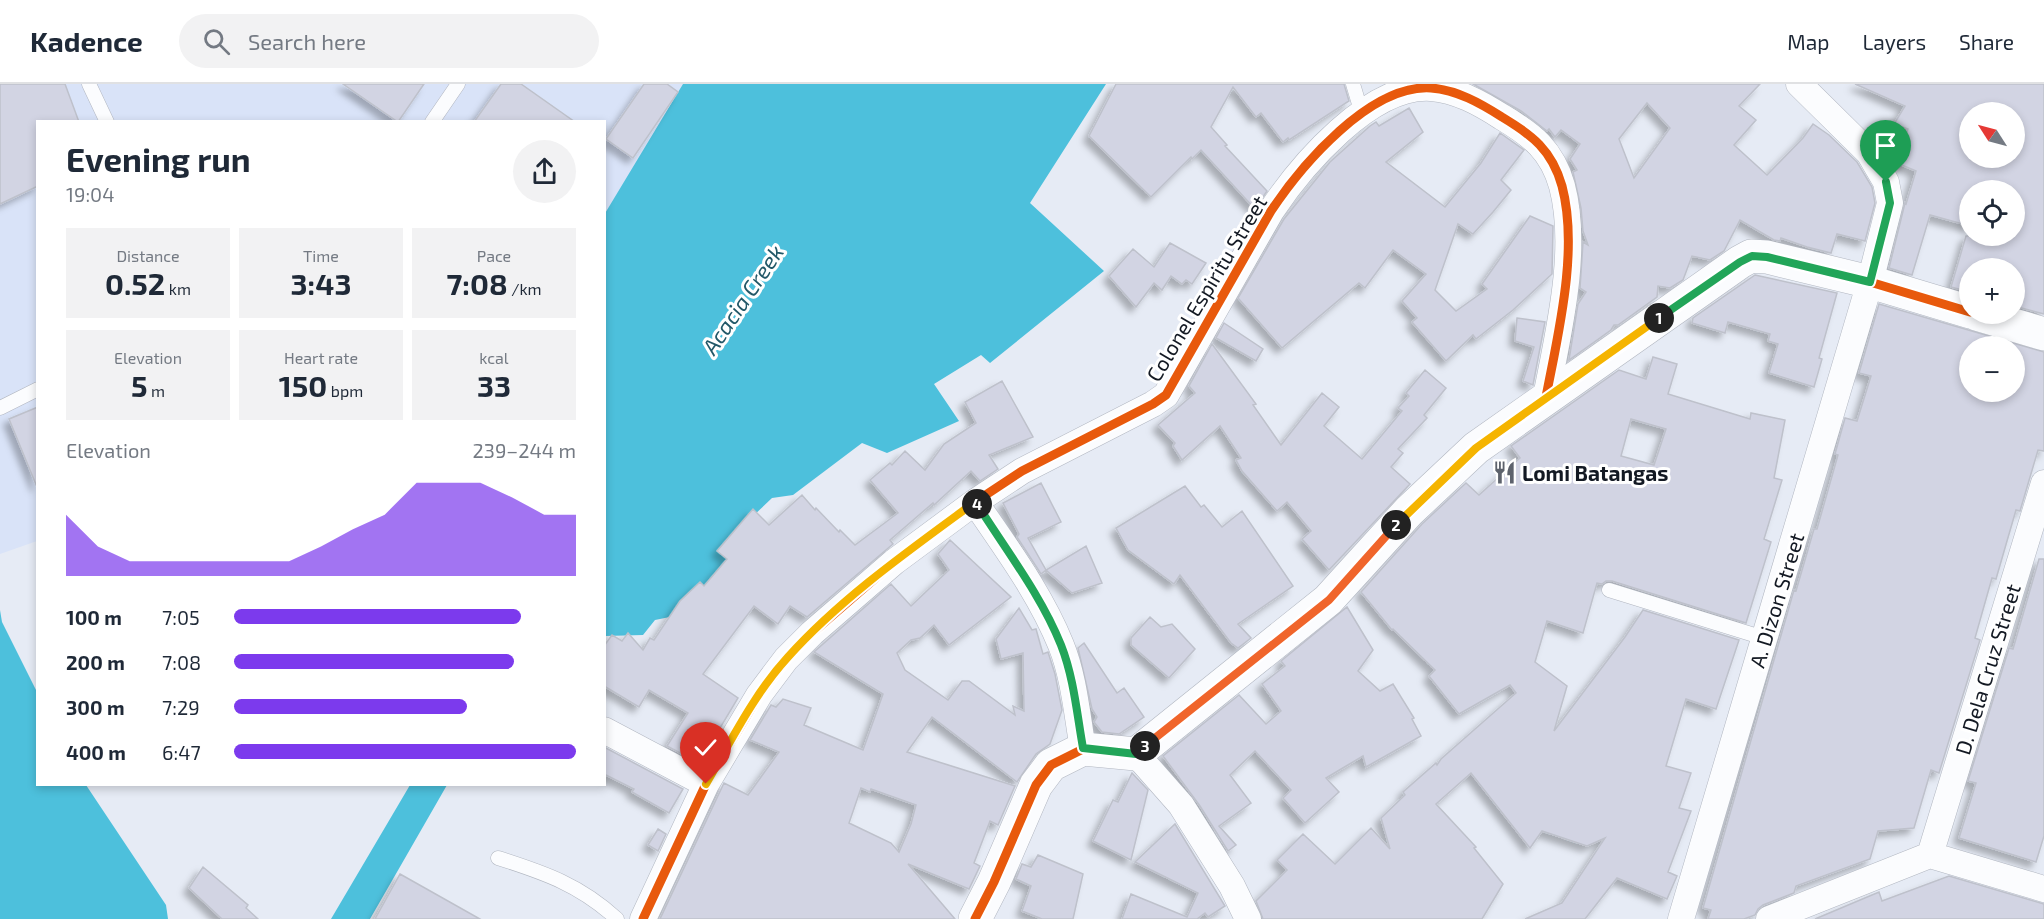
<!DOCTYPE html>
<meta charset="utf-8">
<style>
body{margin:0;font-family:"Exo 2",sans-serif;background:#f2f2f3;color:#1f2937;height:100vh;display:flex;flex-direction:column;font-size:22px;white-space:nowrap}
*{box-sizing:border-box;margin:0}
p{font-size:20px;color:#747a83}
.icon{flex:none;width:33px;height:33px;fill:none;stroke:currentColor;stroke-width:2;stroke-linecap:round;stroke-linejoin:round}
.map{position:relative;flex:1;overflow:hidden}
.details{position:absolute;left:36px;top:36px;width:570px;height:666px;display:flex;flex-direction:column;background:#fff;border-radius:0px;box-shadow:0 3px 9px #0003}
.details>*{flex:none}
.needle{width:39px;rotate:306deg}
.fabs{position:absolute;left:1959px;top:18px;display:grid;gap:12px}
.fabs a{display:grid;place-items:center;width:66px;height:66px;border-radius:50%;background:#fff;box-shadow:0 3px 9px #0003;font-size:30px}
.pin{position:absolute;display:grid;place-items:center;width:51px;height:51px;color:#fff;margin:-62px -26px;border-radius:50% 50% 50% 0;rotate:-45deg;box-shadow:0 0 6px #0007}
.pin .icon{rotate:45deg}
.km{position:absolute;width:30px;height:30px;margin:-15px;border-radius:50%;background:#222;color:#fff;font-size:16px;line-height:30px;text-align:center}
.round{display:grid;place-items:center;flex:none;width:63px;height:63px;border-radius:32px;background:#f2f2f3}
.summary{display:flex;align-items:center;justify-content:space-between;height:102px;padding:0 30px}
h1{font-size:33px;font-weight:700;line-height:45px}
.metrics{display:grid;grid-template-columns:repeat(3,1fr);gap:9px;height:102px;padding:6px 30px}
.metrics div{display:grid;align-content:center;border-radius:0px;background:#f2f2f3;text-align:center}
.metrics b{font-size:30px;font-weight:700}
.metrics small{font-size:16px;font-weight:400}
.metrics p{font-size:16px}
.chart{height:168px;padding:12px 30px}
.chart p{display:flex;justify-content:space-between}
.chart svg{width:100%;height:108px;margin-top:6px;fill:#7c3aed;opacity:.7}
ul{padding:0 30px;list-style:none;font-size:20px}
li{display:grid;grid-template-columns:96px 72px 1fr;align-items:center;height:45px}
li i{height:15px;border-radius:8px;background:#7c3aed}
header{display:flex;align-items:center;gap:36px;box-sizing:border-box;height:84px;padding:0 30px;background:#fff;border-bottom:2px solid #e0e1e3}
header strong{font-size:28px}
nav{display:flex;gap:33px;margin-inline-start:auto;font-size:21px}
.search{width:420px;height:54px;background:#f2f2f3;display:flex;align-items:center;gap:15px;box-sizing:border-box;padding:0 21px;border-radius:33px;color:#747a83;font-size:22px}
.map>svg:first-child{display:block}
</style>
<header>
<strong>Kadence</strong>
<div class="search"><svg class="icon" aria-label="search" viewBox="0 0 24 24"><circle cx="10" cy="10" r="6"/><path d="M15 15l6 6"/></svg>Search here</div>
<nav><a>Map</a><a>Layers</a><a>Share</a></nav>
</header>
<div class="map">
<svg width="2044" height="835" viewBox="0 0 2044 835">
<defs>
<filter id="shadow"><feDropShadow dx="-5.5" dy="5.5" stdDeviation="3" flood-color="#0004"/></filter>
</defs>
<rect width="100%" height="100%" fill="#e6ebf5"/>
<path fill="#d9e3f8" d="M0,0H683L605,131L604,38H38L37,457L0,470Z"/>
<path fill="#4dc0dc" d="M683,0H1106L1030,119L1104,187L990,279L981,271L934,300L959,337L887,369L862,359L793,411L772,414L750,435L699,527L655,536L643,551L605,552L604,131Z
M0,526L2,538L37,608L38,700L86,701L166,821L168,835H0Z
M410,701H447L370,835H331Z"/>
<path fill="#d2d4e3" stroke="#bec1cb" stroke-width="1.5" fill-rule="evenodd" filter="url(#shadow)" d="M0,0H65L79,38H38V102L0,120Z
M343,0H424L398,38Z
M501,0H521L575,38H474Z
M644,0H667L678,8L633,74L606,55Z
M1116,0H1344L1349,17L1289,56L1288,54L1283,58L1261,29L1256,33L1233,3L1211,43L1227,61L1225,62L1267,107L1255,125L1201,66L1192,75L1191,73L1151,113L1089,52Z
M1473,0H1760L1739,22L1756,36L1734,61L1767,91L1803,54L1813,40L1829,51L1857,78L1872,103L1875,119L1865,157L1837,150L1831,169L1807,163L1781,154L1780,157L1774,156L1740,136L1724,167L1710,176L1692,172L1683,196L1670,204L1658,202L1657,213L1618,241H1614L1611,246L1569,276L1578,220L1586,208L1580,204L1583,158L1588,161L1583,147L1581,124L1573,88L1577,86L1570,75L1580,60L1561,46L1555,53L1549,45L1547,47L1521,27ZM1647,19L1670,44L1634,94L1619,55Z
M1855,0H2044V230L2014,222V184H1970V208L1951,203L1966,152H2014V106H1970V142L1930,131L1912,191L1889,184L1905,119L1906,120L1916,87L1897,79L1908,45L1894,40L1905,22ZM1970,28H2014V74H1970Z
M1409,24L1423,48L1386,78L1445,123L1481,79L1500,49L1524,66L1501,96L1511,106L1493,128L1473,150L1458,140L1435,206L1456,227L1487,205L1482,200L1530,132L1553,142L1552,190L1513,226L1476,255L1473,251L1446,277L1412,238L1417,234L1402,217L1426,190L1393,166L1365,204L1359,199L1282,264L1238,214L1284,135L1330,78L1370,42L1376,38L1379,42Z
M1170,159L1206,179L1192,200L1186,196L1182,200L1171,192L1162,206L1154,199L1136,223L1109,192L1133,165L1154,183Z
M1755,191L1837,209L1819,274L1822,275L1814,303L1769,289L1778,260L1768,257L1770,250L1728,238L1725,249L1692,239L1693,234Z
M1879,220L2044,268V367L2038,366L2020,427L2016,426L1996,495L1992,494L1975,554L1980,556L1939,689L1931,686L1914,744L1878,747L1870,775L1796,802L1794,809L1763,821L1758,825L1755,831L1744,835H1708L1711,826L1703,824L1794,506L1796,507L1814,445H1817L1838,371L1835,370L1845,334L1857,337L1871,292L1859,289ZM1970,262H2014V308H1970Z
M1517,234L1545,238L1533,301L1523,297L1534,263L1515,257Z
M1224,239L1263,265L1256,277L1216,254Z
M1212,260L1256,320L1253,321L1281,361L1322,309L1339,323L1324,342L1362,375L1402,327L1398,324L1409,312L1406,309L1425,286L1446,304L1424,331L1427,334L1398,365L1403,369L1391,383L1410,400L1329,486L1302,455L1311,447L1287,418L1277,427L1242,387L1236,376L1241,374L1220,342L1182,376L1173,362L1175,359L1158,341L1195,309L1189,302Z
M1653,273L1677,280L1668,310L1750,335L1751,329L1785,336L1774,394L1782,396L1764,455L1771,458L1746,539L1612,497H1606L1602,500L1597,499L1583,549L1547,537L1535,578L1567,602L1554,647L1625,553L1643,526L1739,556L1716,625L1686,615L1666,682L1691,689L1679,724L1691,727L1668,788L1677,792L1667,815L1617,794L1585,835H1525L1562,819L1605,754L1587,762L1542,747L1530,764L1471,689L1436,720L1476,763L1474,764L1503,800L1482,835H1263L1256,817L1287,786L1277,776L1303,750L1335,780L1371,744L1390,765L1381,734L1405,711L1403,708L1436,679L1437,681L1441,675L1516,609L1510,601L1459,630L1429,592L1435,586L1393,545L1392,546L1361,508L1422,440L1466,399L1479,411L1520,374L1511,362L1619,286L1646,295ZM1631,335L1666,345L1654,381L1621,372Z
M1002,297L1033,353L989,371L998,385L980,397L971,387L934,421L933,419L890,456L893,460L807,533L790,522L778,540L754,522L703,590L738,614L699,679L667,662L688,629L649,606L639,623L604,602V562L612,551L622,557L628,549L643,566L650,554L654,556L680,517L700,498L704,502L727,475L717,467L753,425L769,441L802,411L815,426L816,424L839,448L840,446L855,461L898,429L870,396L890,379L892,381L905,367L925,386L944,360L976,339L965,318Z
M38,323L37,403L9,335Z
M1041,399L1061,438L1028,454L1046,486L1041,490L1017,453L1019,450L1003,419Z
M1185,402L1201,423L1204,421L1222,443L1242,427L1293,502L1238,540L1251,554L1238,564L1231,559L1180,491L1174,500L1128,466L1116,444Z
M950,456L1011,513L949,561L934,541L920,554L911,556L897,569L905,586L948,616L962,597H969L1015,631L1013,622L1024,627L1023,569L1001,575L996,555L1019,524L1032,546L1036,545L1043,570L1048,568L1055,590L1062,626L1050,660L1036,670L1017,698L932,633L907,668L1015,702L998,741L990,737L974,779L980,782L969,805L908,780L955,835H660L724,699L748,711L779,668L750,656L771,621L776,623L783,615L811,624L804,641L863,666L883,610L814,568L891,500L911,522L949,486L938,470ZM861,704L870,708L871,705L916,721L911,740L899,768L891,759L849,739Z
M1086,462L1102,499L1072,509L1046,486Z
M2039,475H2044V752L2036,778L1959,754L1976,699L1968,697L2009,564L2013,565Z
M1347,523L1373,566L1358,587L1380,607L1393,600L1414,634L1412,635L1421,652L1366,683L1363,672L1326,694L1339,708L1305,739L1283,714L1291,706L1255,667L1230,691L1251,719L1219,742L1236,761L1228,767L1200,722L1163,672L1239,611L1266,640L1281,627L1262,600L1285,582L1281,577Z
M1150,533L1161,543L1172,540L1195,565L1169,594L1131,561V554Z
M1084,559L1117,609L1124,604L1144,633L1119,650L1102,648L1094,638L1097,633L1092,625L1078,564Z
M604,663L683,705L669,729L632,708L634,705L604,690Z
M1132,689L1148,706L1131,776L1093,757L1113,716L1118,718Z
M1175,740L1225,822L1208,833L1205,829L1197,835H1122L1131,810L1187,833L1198,809L1135,778Z
M658,745L666,750L658,767L648,761Z
M1038,771L1083,790L1073,835H1042L1022,827L1031,802L1016,795L1022,780L1031,783Z
M203,783L248,821L246,824L258,835H222L189,804Z
M400,790L480,835H375Z
M1949,792L2044,820V835H1815L1879,808L1882,817Z"/>
<g fill="none" stroke-linecap="round" stroke-linejoin="round">
<defs>
<path id="service" d="M89,0L107,38
M1353,0L1362,30
M432,38L458,0
M0,324L38,305
M1609,506L1764,554
M498,774C545,789 580,801 617,835"/>
<path id="minor" d="M975,418C1006,464 1040,509 1061,561C1074,593 1077,631 1083,665
M604,646L706,700
M1136,670L1181,721L1232,802L1248,835
M1930,771L2044,399
M643,835L706,700L759,611L786,575L812,549L894,478L975,418L1022,387L1153,320L1166,311L1271,127C1301,82 1370,0 1431,4C1457,6 1480,19 1502,33C1532,51 1552,66 1562,102C1579,166 1558,250 1546,313
M1681,835L1870,198L1890,119L1886,98L1869,69L1799,0
M1769,835L1930,771L2044,805"/>
<path id="tertiary" d="M1976,230L2044,250
M975,835L994,798L1036,701L1051,681L1083,665L1136,670L1328,516L1409,427L1476,364L1740,178L1751,172L1767,173L1870,198L1970,228"/>
</defs>
<use href="#service" stroke="#b1b6c0" stroke-width="15"/>
<use href="#minor" stroke="#b1b6c0" stroke-width="27"/>
<use href="#tertiary" stroke="#b1b6c0" stroke-width="34"/>
<use href="#service" stroke="#fbfcfe" stroke-width="14"/>
<use href="#minor" stroke="#fbfcfe" stroke-width="26"/>
<use href="#tertiary" stroke="#fbfcfe" stroke-width="33"/>
<defs>
<path id="cycleway" d="M643,835L706,700L759,611L786,575L812,549L894,478L975,418L1022,387L1153,320L1166,311L1271,127C1301,82 1370,0 1431,4C1457,6 1480,19 1502,33C1532,51 1552,66 1562,102C1579,166 1558,250 1546,313
M975,835L994,798L1036,701L1051,681L1083,665L1136,670L1328,516L1409,427L1476,364L1740,178L1751,172L1767,173L1870,198L1970,228"/>
</defs>
<use href="#cycleway" stroke="#fff" stroke-width="13"/>
<use href="#cycleway" stroke="#e8590c" stroke-width="9"/>
</g>
<g fill="none" stroke-linecap="round" stroke-linejoin="round">
<defs>
<path id="split-1" d="M1659,234L1740,178L1752,172L1767,173L1870,198L1890,119L1886,98"/>
<path id="split-2" d="M1396,441L1476,364L1659,234"/>
<path id="split-3" d="M1145,662L1329,516L1396,441"/>
<path id="split-4" d="M977,420C1006,466 1041,511 1061,561C1074,594 1077,631 1083,664L1136,670L1145,662"/>
<path id="split-5" d="M706,700C731,657 754,610 788,573C841,514 911,465 975,418L977,420"/>
</defs>
<use href="#split-1" stroke="#fff" stroke-width="12"/>
<use href="#split-2" stroke="#fff" stroke-width="12"/>
<use href="#split-3" stroke="#fff" stroke-width="12"/>
<use href="#split-4" stroke="#fff" stroke-width="12"/>
<use href="#split-5" stroke="#fff" stroke-width="12"/>
<use href="#split-1" stroke="#22a559" stroke-width="8"/>
<use href="#split-2" stroke="#f5b400" stroke-width="8"/>
<use href="#split-3" stroke="#f0652b" stroke-width="8"/>
<use href="#split-4" stroke="#22a559" stroke-width="8"/>
<use href="#split-5" stroke="#f5b400" stroke-width="8"/>
</g>
<defs>
<symbol id="restaurant-bare" viewBox="-9 -9 18 18"><path d="M-5-6h1v4h1v-4h1v4h1v-4h1v5L-1.5 .5V6h-2V.5L-5-1ZM5-6V6H3V1.5H1.5Q1.5-4 5-6Z" fill="#5d626c" stroke="#fff" stroke-width="2.5" paint-order="stroke"/></symbol>
</defs>
<g fill-rule="evenodd">
<use href="#restaurant-bare" x="1488" y="372" width="33" height="33"/>
</g>
<g text-anchor="middle" dominant-baseline="central" stroke-width="6" stroke-linejoin="round" paint-order="stroke">
<g font-size="21" fill="#131923" stroke="#fff">
<text transform="translate(1206 204) rotate(-59)">Colonel Espiritu Street</text>
<text transform="translate(1776 516) rotate(-73)">A. Dizon Street</text>
<text transform="translate(1987 585) rotate(-73)">D. Dela Cruz Street</text>
</g>
<g font-size="21" font-weight="bold" fill="#131923" stroke="#fff" text-anchor="start">
<text x="1522" y="388">Lomi Batangas</text>
</g>
<g font-size="22" font-style="italic" fill="#225868" stroke="#fff">
<text transform="translate(742 215) rotate(-56)">Acacia Creek</text>
</g>
</g>
</svg>
<div class="fabs">
<a><svg class="needle" viewBox="-14 -14 28 28"><path d="M0-13l5 13h-10z" fill="#e53935"/><path d="M0 13l5-13h-10z" fill="#747a83"/></svg></a>
<a><svg class="icon" aria-label="locate" viewBox="0 0 24 24"><circle cx="12" cy="12" r="6"/><path d="M12 2v4M12 18v4M2 12h4M18 12h4"/></svg></a>
<a>+</a>
<a>−</a>
</div>
<div class="pin" style="left:1886px;top:98px;background:#1e9e55"><svg class="icon" aria-label="arrive" viewBox="0 0 24 24"><path d="M6 21V4h12l-3 4 3 4H6"/></svg></div>
<div class="pin" style="left:706px;top:700px;background:#d93025"><svg class="icon" aria-label="check" viewBox="0 0 24 24"><path d="M5 12l5 5 9-10"/></svg></div>
<b class="km" style="left:1659px;top:234px">1</b>
<b class="km" style="left:1396px;top:441px">2</b>
<b class="km" style="left:1145px;top:662px">3</b>
<b class="km" style="left:977px;top:420px">4</b>
<section class="details">
<div class="summary"><div><h1>Evening run</h1><p>19:04</p></div><a class="round"><svg class="icon" aria-label="share" viewBox="0 0 24 24"><path d="M12 15V3M7 8l5-5 5 5M5 13v7h14v-7"/></svg></a></div>
<div class="metrics">
<div><p>Distance</p><b>0.52<small> km</small></b></div>
<div><p>Time</p><b>3:43</b></div>
<div><p>Pace</p><b>7:08<small> /km</small></b></div>
</div>
<div class="metrics">
<div><p>Elevation</p><b>5<small> m</small></b></div>
<div><p>Heart rate</p><b>150<small> bpm</small></b></div>
<div><p>kcal</p><b>33</b></div>
</div>
<div class="chart"><p><span>Elevation</span>239–244 m</p>
<svg viewBox="0 0 160 44" preserveAspectRatio="none"><path d="M0 44V19L10 32L20 38L30 38L40 38L50 38L60 38L70 38L80 32L90 25L100 19L110 6L120 6L130 6L140 12L150 19L160 19V44z"/></svg>
</div>
<ul>
<li><b>100 m</b>7:05<i style="width:84%"></i></li>
<li><b>200 m</b>7:08<i style="width:82%"></i></li>
<li><b>300 m</b>7:29<i style="width:68%"></i></li>
<li><b>400 m</b>6:47<i style="width:100%"></i></li>
</ul>
</section>
</div>
